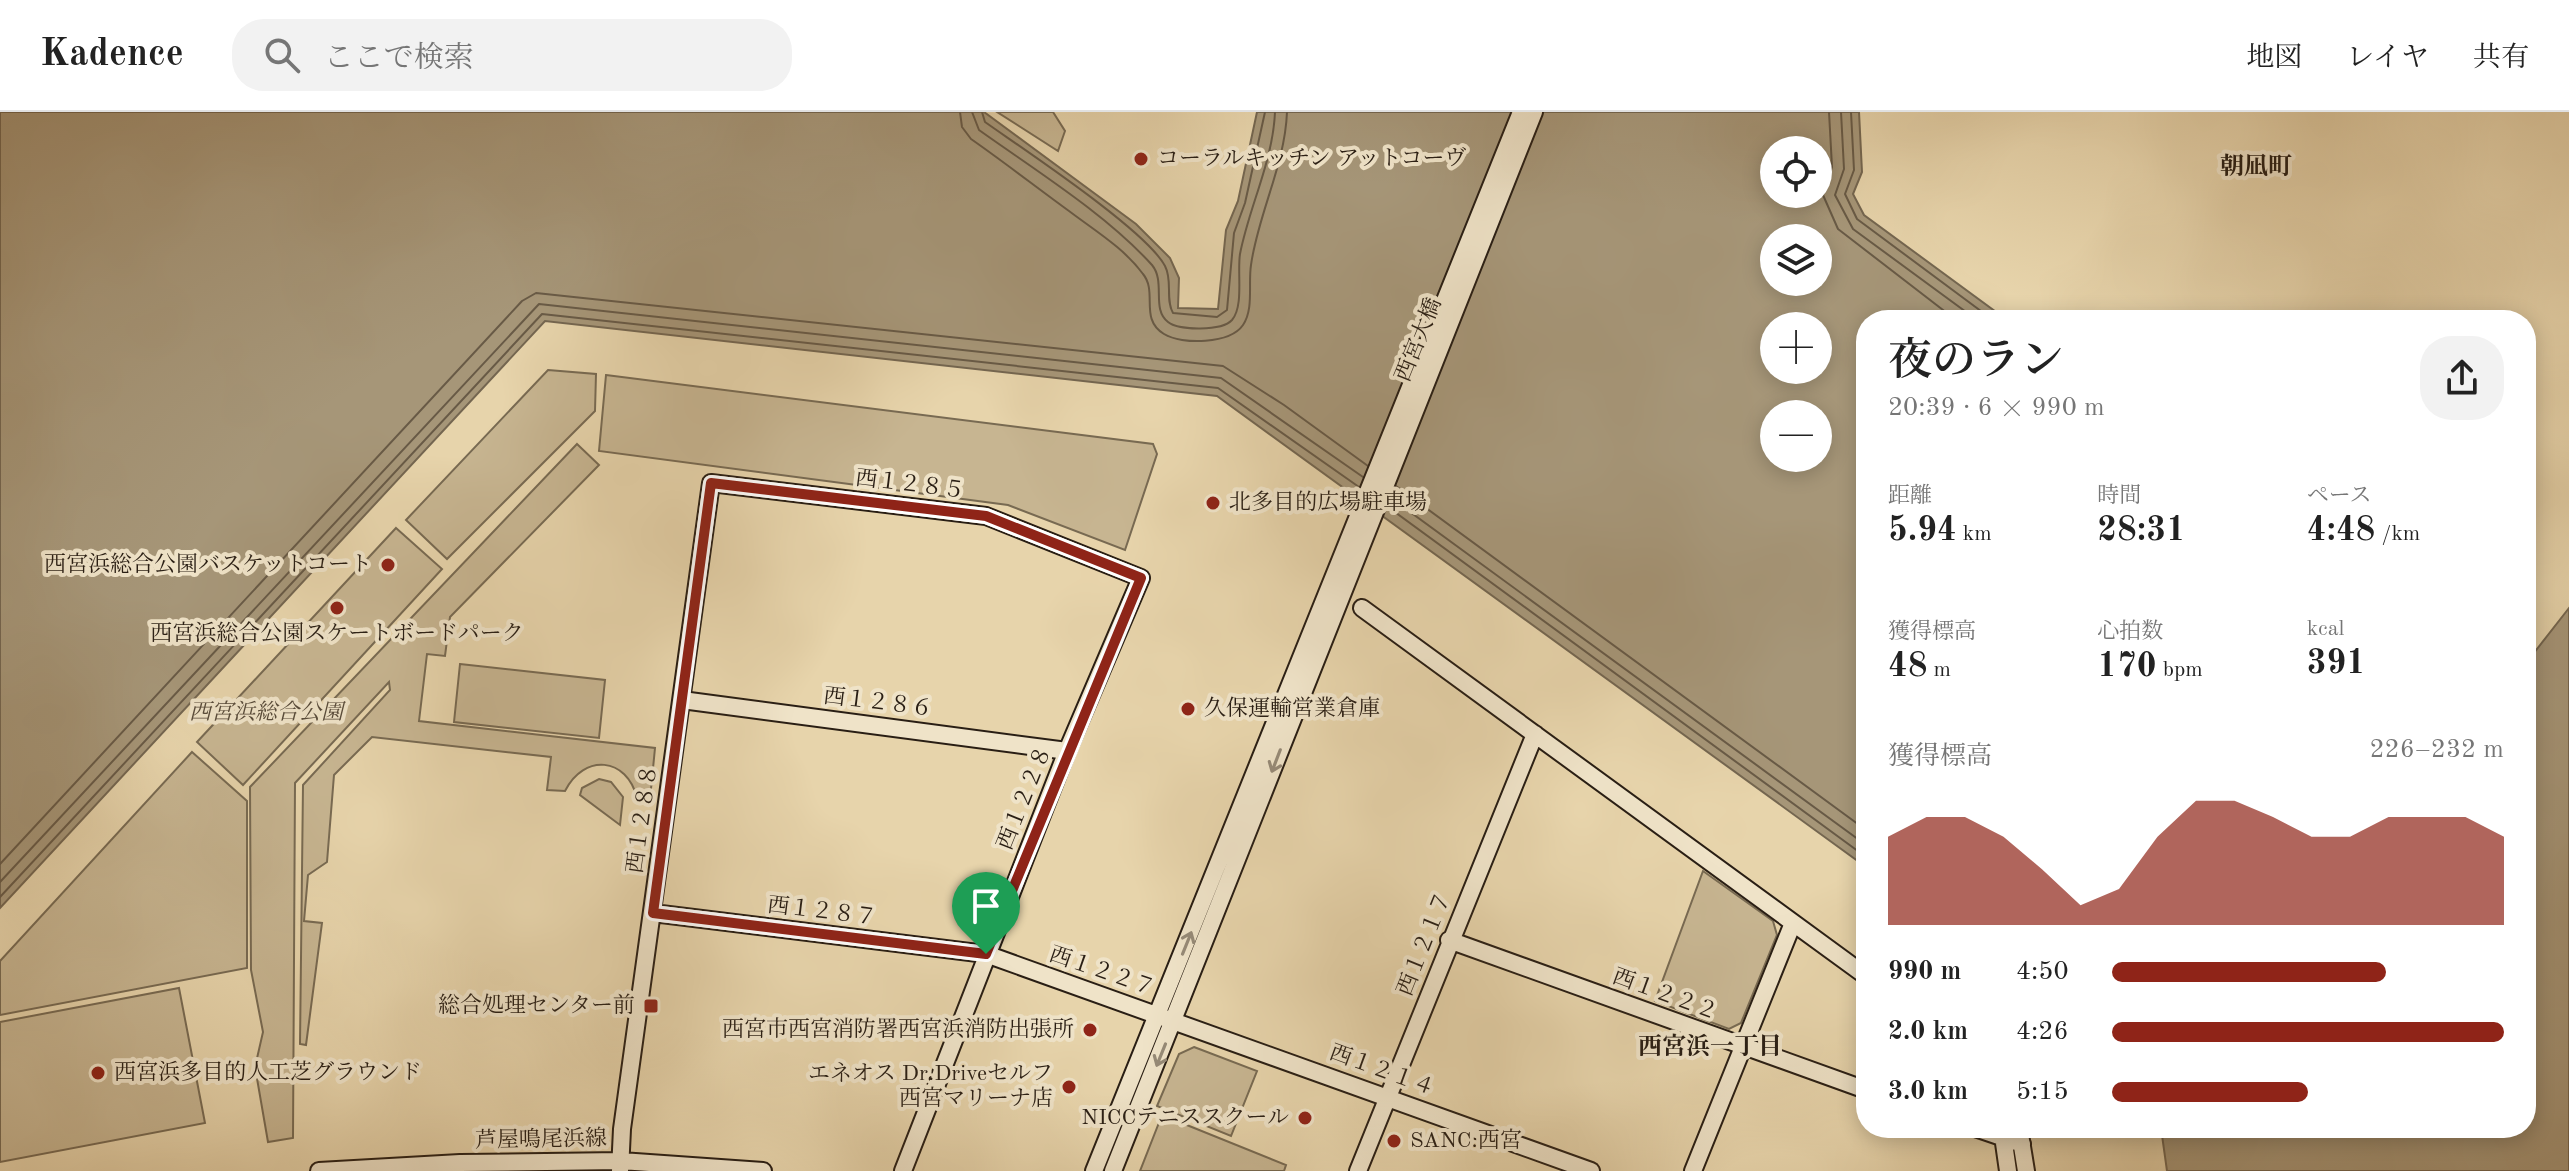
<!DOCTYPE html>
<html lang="ja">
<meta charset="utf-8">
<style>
body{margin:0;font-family:"Old Standard TT","Noto Serif JP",serif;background:#f2f2f2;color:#222;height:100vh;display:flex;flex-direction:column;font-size:30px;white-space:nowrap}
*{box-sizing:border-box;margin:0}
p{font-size:26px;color:#767676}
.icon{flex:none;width:44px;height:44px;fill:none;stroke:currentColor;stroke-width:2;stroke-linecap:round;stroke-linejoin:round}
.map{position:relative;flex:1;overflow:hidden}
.side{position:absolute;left:1856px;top:198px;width:680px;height:828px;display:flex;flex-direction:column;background:#fff;border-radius:32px;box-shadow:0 4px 20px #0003}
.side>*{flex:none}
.controls{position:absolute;left:1760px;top:24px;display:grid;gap:16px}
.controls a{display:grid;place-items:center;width:72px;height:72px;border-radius:50%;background:#fff;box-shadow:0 4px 20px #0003;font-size:40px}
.pin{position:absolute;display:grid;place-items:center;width:68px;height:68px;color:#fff;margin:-82px -34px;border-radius:50% 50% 50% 0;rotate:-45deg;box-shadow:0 0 8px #0007}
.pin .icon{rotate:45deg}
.round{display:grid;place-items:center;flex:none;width:84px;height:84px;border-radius:32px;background:#f2f2f2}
.headline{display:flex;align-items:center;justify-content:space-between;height:136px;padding:0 32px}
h1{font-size:44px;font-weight:600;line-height:60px}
.metrics{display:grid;grid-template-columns:repeat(3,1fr);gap:12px;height:136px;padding:8px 32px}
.metrics div{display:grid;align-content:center}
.metrics b{font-size:34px;font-weight:600}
.metrics small{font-size:22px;font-weight:400}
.metrics p{font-size:22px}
.chart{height:224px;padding:16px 32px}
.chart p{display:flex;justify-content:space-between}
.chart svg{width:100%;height:144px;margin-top:8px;fill:#8f2418;opacity:.7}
ul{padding:0 32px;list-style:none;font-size:26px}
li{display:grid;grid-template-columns:128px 96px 1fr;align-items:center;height:60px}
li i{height:20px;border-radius:10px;background:#8f2418}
header{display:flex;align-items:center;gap:48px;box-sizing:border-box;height:112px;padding:0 40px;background:#fff;border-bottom:2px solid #e0e0e0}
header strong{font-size:38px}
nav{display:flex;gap:44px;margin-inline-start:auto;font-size:28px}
.search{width:560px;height:72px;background:#f2f2f2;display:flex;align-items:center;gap:20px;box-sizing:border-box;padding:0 28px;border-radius:32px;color:#767676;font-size:30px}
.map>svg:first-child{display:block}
</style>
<header>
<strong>Kadence</strong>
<div class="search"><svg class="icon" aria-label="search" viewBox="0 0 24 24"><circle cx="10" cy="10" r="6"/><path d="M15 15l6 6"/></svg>ここで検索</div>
<nav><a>地図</a><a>レイヤ</a><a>共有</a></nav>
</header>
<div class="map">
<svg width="2569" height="1059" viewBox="0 0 2569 1059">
<rect width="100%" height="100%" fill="#e7d4ab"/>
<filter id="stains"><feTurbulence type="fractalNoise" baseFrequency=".0025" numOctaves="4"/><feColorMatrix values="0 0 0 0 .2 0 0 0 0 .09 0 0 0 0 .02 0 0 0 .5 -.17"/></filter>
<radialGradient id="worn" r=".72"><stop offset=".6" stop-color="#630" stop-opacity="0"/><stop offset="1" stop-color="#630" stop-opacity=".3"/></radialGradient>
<path fill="#c7b591" stroke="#786a52" stroke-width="2" d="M997,0H1053L1065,19L1058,39Z
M548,258L596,262L595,299L447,447L406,408Z
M606,263L1153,332L1157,342L1125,438L1008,393L599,339Z
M577,332L599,353L450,505L445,544L427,542L419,609L655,636L650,687L637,686C627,645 584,641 565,679L547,678L551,645L372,625L334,663L327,750L308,763L304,809L322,811L306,933L300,932L303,673L390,578L389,570L295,671L293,1026L268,1030L255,955L263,920L251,858L250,675Z
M396,416L442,457L243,673L197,630Z
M460,552L605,568L599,626L454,610Z
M192,640L247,689V856L0,903V849Z
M599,667L611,670L623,685L620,713L580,683L582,676Z
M1703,759L1773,809L1777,823L1741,911L1729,917L1655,889Z
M179,876L205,1011L0,1050V910Z
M1194,935L1257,959L1231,1024L1157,994L1179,942Z
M1162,1003L1286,1053L1284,1059H1140Z"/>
<path fill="#a69678" stroke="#746650" stroke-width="2" fill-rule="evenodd" d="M0,0H984L1136,112L1170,146L1179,166L1178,196L1218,197L1226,118L1238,89L1257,0H1859L1862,60L1853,82L1864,103L2007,208H1866V755L1217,284L545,209L0,796ZM1774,38H1818V82H1774ZM1774,126H1818V170H1774ZM1774,214H1818V258H1774ZM1774,302H1818V346H1774Z
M2569,496V1059H2167L2161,1016H2526V551Z"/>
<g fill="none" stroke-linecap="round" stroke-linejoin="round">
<path stroke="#685a46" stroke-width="2" d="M960,0L962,15L971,27C1004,50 1036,75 1069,99C1094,118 1124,136 1143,162C1158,180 1139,207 1164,222C1182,233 1230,232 1243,213C1254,197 1248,172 1251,153C1258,102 1285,53 1287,0
M972,0L979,18C1035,58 1106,102 1152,153C1166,170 1151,197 1168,210C1179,219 1222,219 1232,208C1244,194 1237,160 1240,142C1249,95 1273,49 1275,0
M982,0L985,10C1023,37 1146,118 1165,154C1173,169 1165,187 1173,201L1217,205L1227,198L1234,121L1245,91L1265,0
M1829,0L1832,55L1823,83L1838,117L1956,208
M1841,0L1844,57L1835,83L1853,117L1977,208
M1851,0L1854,58L1845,82L1857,107L1993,208
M1396,374L1866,718
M1391,386L1866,733
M1388,395L1866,745
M0,752L522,189L536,181L1223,254L1284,293L1368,354
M0,770L539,192L1221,266L1363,365
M0,785L542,202L1218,276L1359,375"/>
<defs>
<path id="secondary" d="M1362,496L1866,864
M682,588L1067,639
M653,801L986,842L1591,1059
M1449,828L1866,978
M1975,1016L2022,1032
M2019,1016L2026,1059
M2002,1017L2008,1059
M319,1059L460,1051L621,1049L763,1059
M620,1059L622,1017L711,371L986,404L1141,466L1067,639L903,1059
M1094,1059L1521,0
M1113,1059L1534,0
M1358,1059L1535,622
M1693,1059L1793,811"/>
</defs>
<use href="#secondary" stroke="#291e14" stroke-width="20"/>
<use href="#secondary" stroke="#efe3c8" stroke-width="16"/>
</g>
<defs><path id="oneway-shaft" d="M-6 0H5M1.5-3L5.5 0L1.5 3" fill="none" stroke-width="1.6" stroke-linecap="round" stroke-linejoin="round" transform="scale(2)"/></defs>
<g stroke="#968a77">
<use href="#oneway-shaft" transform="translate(1276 649) rotate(111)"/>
<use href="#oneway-shaft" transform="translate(1187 831) rotate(-68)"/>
<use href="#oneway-shaft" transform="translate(1161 943) rotate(112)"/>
</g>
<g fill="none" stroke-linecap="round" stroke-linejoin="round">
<defs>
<path id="route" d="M711,371L986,404L1141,466L986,842L653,801Z"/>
</defs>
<use href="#route" stroke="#fff" stroke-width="16"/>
<use href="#route" stroke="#8f2418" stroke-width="10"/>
</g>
<g fill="#8f2418" stroke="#efe3c8" stroke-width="3">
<circle cx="1141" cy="47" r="8"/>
<circle cx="1213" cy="391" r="8"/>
<circle cx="388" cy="453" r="8"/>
<circle cx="337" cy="496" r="8"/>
<circle cx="1188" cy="597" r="8"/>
<rect x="643" y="886" width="16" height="16" rx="4"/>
<circle cx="1090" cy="918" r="8"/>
<circle cx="98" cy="961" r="8"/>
<circle cx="1069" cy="975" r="8"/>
<circle cx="1305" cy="1006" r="8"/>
<circle cx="1394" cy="1029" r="8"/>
</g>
<g text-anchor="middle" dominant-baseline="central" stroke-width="8" stroke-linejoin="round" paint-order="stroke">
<g font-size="22" fill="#291e14" stroke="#efe3c8" text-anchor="start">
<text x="1157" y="47">コーラルキッチン アットコーヴ</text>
<text x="1229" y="391">北多目的広場駐車場</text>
<text x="372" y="453" text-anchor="end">西宮浜総合公園バスケットコート</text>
<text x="337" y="522" text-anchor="middle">西宮浜総合公園スケートボードパーク</text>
<text x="1204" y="597">久保運輸営業倉庫</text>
<text x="635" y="894" text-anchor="end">総合処理センター前</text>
<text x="1074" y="918" text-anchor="end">西宮市西宮消防署西宮浜消防出張所</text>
<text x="114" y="961">西宮浜多目的人工芝グラウンド</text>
<text x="1053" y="962" text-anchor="end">エネオス Dr.Driveセルフ<tspan x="1053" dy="25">西宮マリーナ店</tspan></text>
<text x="1289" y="1006" text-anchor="end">NICCテニススクール</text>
<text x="1410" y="1029">SANC.西宮</text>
</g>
<g font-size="22" fill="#291e14" stroke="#efe3c8">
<text transform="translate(1419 228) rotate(-68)">西宮大橋</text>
<text transform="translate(910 373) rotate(7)">西１２８５</text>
<text transform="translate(878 591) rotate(7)">西１２８６</text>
<text transform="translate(1025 686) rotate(-68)">西１２２８</text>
<text transform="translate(643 707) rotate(-82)">西１２８８</text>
<text transform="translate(822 800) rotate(7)">西１２８７</text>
<text transform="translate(1425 832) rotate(-68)">西１２１７</text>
<text transform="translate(1102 860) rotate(19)">西１２２７</text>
<text transform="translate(1665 883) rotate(20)">西１２２２</text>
<text transform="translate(1382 959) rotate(20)">西１２１４</text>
<text transform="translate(541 1028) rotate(-1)">芦屋鳴尾浜線</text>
</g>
<g font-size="22" font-style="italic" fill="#584b3a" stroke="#efe3c8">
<text x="266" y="601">西宮浜総合公園</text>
</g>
<g font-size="24" font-weight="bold" fill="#291e14" stroke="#efe3c8">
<text x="2256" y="56">朝凪町</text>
<text x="1710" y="936">西宮浜一丁目</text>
</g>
</g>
<rect width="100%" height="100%" filter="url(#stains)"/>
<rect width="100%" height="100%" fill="url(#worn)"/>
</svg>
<div class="controls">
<a><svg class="icon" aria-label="locate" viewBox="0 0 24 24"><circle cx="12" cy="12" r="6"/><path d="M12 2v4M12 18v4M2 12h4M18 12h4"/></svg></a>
<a><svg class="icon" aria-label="layers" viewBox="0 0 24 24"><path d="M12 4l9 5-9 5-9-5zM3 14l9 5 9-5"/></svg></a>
<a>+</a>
<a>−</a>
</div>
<div class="pin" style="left:986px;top:842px;background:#1e9e55"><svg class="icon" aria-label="arrive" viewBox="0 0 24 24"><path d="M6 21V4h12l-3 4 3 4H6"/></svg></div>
<section class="side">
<div class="headline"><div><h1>夜のラン</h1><p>20:39 · 6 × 990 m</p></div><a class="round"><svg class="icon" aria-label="share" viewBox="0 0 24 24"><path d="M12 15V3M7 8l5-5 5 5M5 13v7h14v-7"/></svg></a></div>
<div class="metrics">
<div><p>距離</p><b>5.94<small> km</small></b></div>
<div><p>時間</p><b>28:31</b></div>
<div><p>ペース</p><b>4:48<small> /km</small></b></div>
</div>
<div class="metrics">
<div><p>獲得標高</p><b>48<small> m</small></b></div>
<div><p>心拍数</p><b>170<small> bpm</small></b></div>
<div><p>kcal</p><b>391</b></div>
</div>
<div class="chart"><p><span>獲得標高</span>226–232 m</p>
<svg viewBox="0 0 160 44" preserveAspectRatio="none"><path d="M0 44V17L10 11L20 11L30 17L40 27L50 38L60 33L70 17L80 6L90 6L100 11L110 17L120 17L130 11L140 11L150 11L160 17V44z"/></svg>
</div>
<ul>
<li><b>990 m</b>4:50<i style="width:70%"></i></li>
<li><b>2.0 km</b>4:26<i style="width:100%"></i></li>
<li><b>3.0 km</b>5:15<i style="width:50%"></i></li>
</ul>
</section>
</div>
